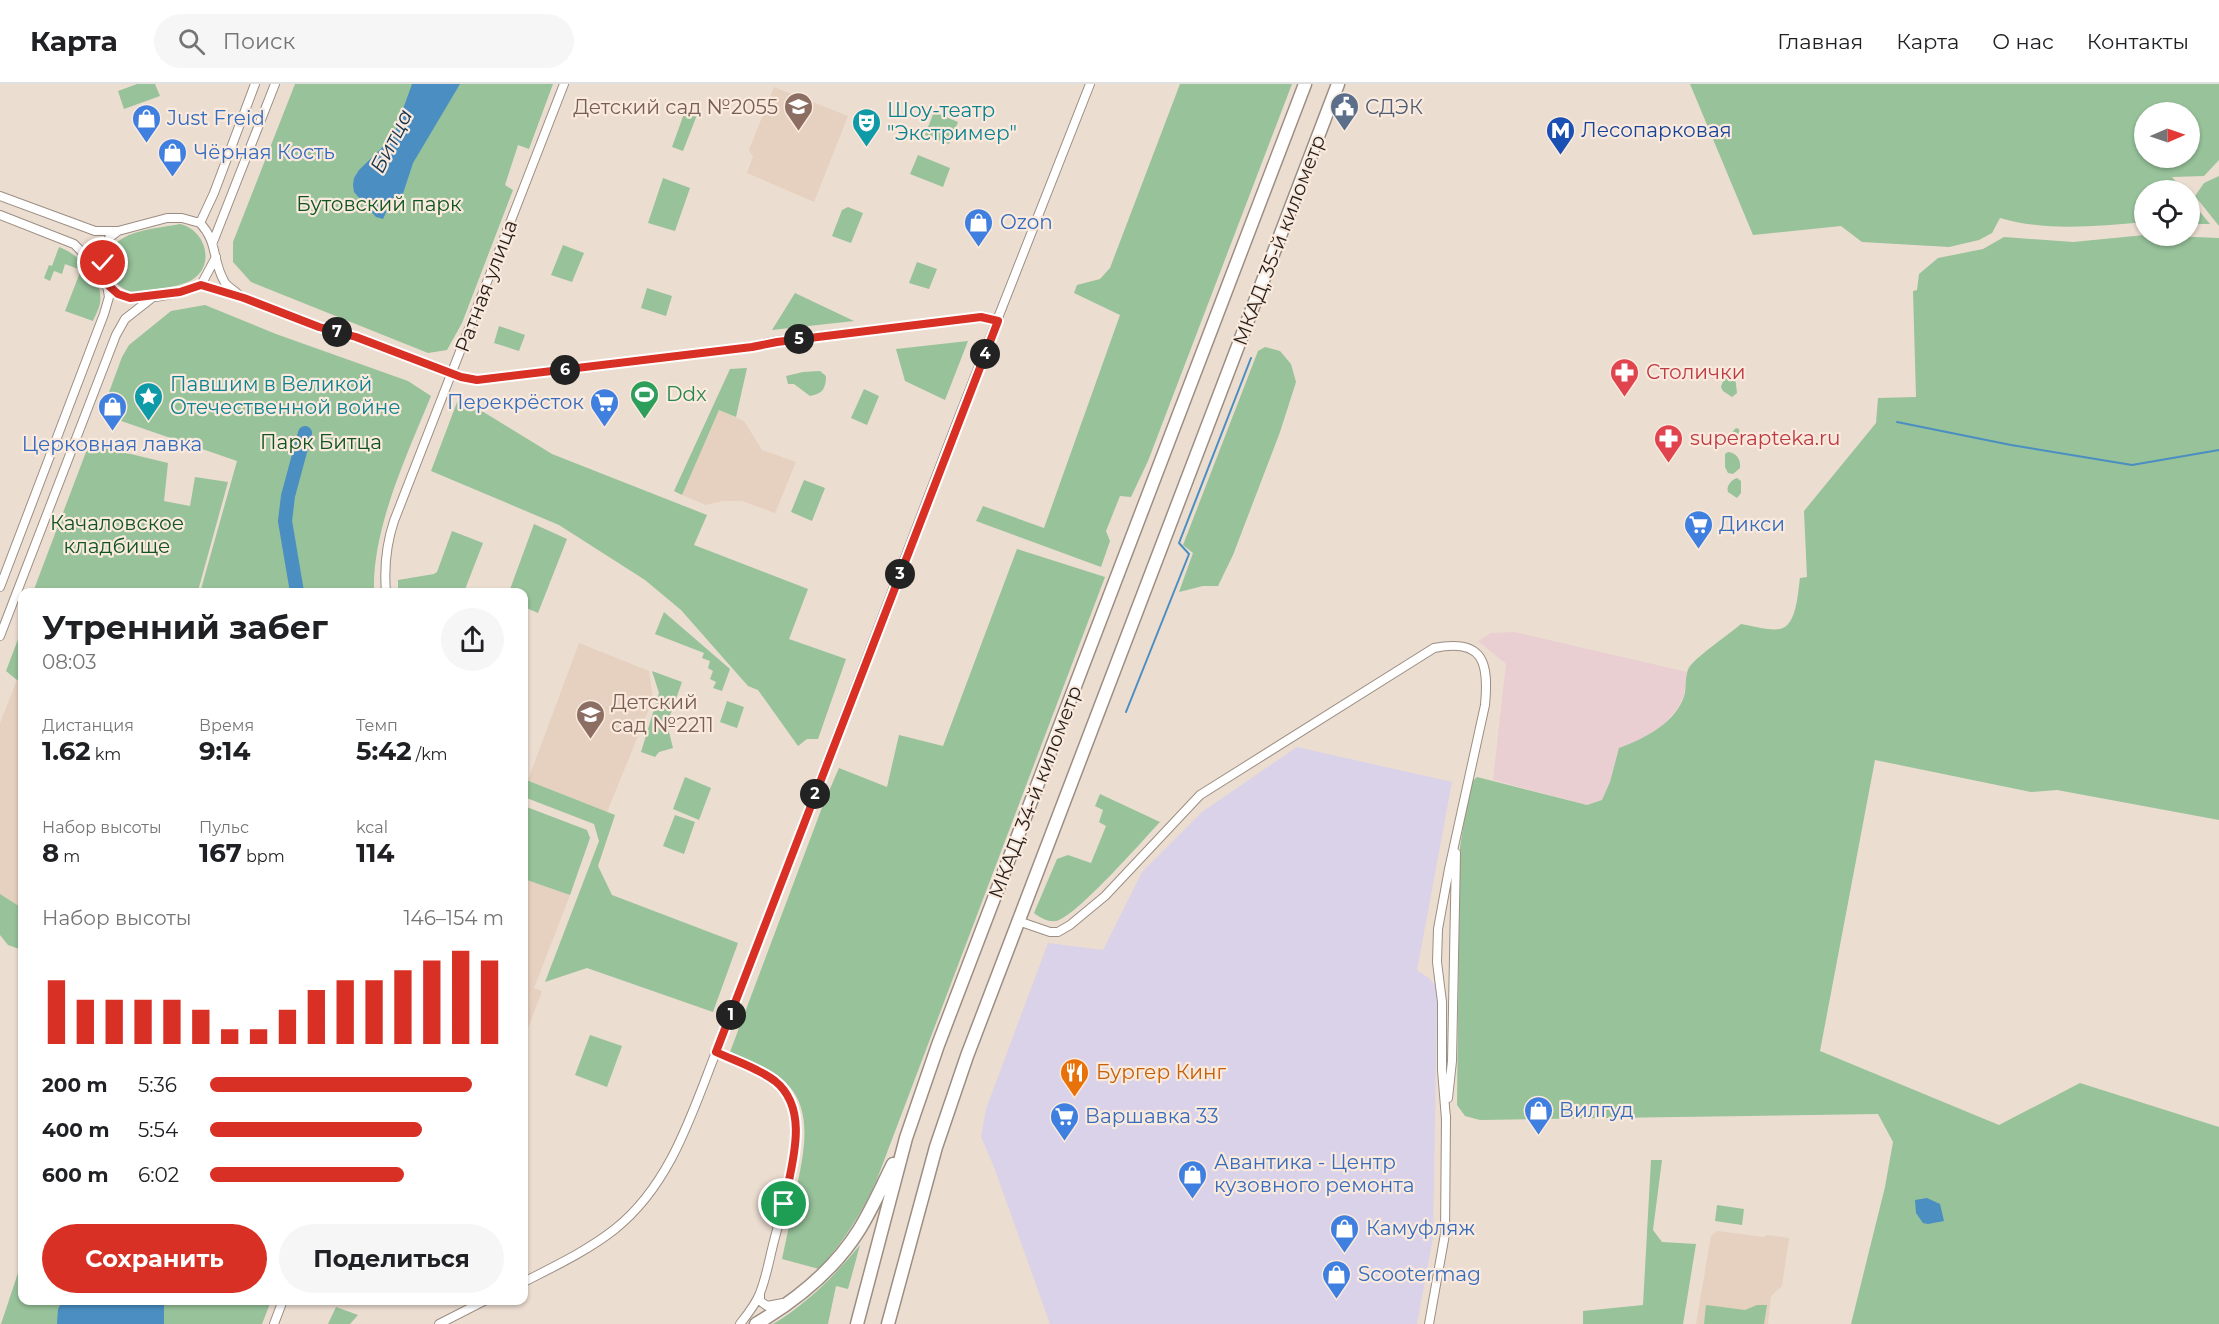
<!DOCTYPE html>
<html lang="ru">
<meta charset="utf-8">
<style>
body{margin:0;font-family:Montserrat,sans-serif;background:#f6f6f6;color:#202124;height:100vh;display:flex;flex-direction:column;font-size:22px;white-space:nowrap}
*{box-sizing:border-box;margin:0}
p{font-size:20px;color:#757577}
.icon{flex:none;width:33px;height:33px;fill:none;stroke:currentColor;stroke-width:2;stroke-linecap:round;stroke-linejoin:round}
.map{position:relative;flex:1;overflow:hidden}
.drawer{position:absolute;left:18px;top:504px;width:510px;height:717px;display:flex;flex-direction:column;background:#fff;border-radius:12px;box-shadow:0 2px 4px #0004}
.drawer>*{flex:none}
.needle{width:39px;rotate:88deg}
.tools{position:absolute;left:2134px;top:18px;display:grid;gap:12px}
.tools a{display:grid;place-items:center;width:66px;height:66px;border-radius:50%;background:#fff;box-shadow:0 2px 4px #0004;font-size:30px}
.pin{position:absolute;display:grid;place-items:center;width:51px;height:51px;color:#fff;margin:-26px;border:3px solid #fff;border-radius:50%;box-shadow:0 2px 6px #0007}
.km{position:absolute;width:30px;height:30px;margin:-15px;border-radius:50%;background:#222;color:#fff;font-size:16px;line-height:30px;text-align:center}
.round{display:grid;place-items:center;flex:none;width:63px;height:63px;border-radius:32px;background:#f6f6f6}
.headline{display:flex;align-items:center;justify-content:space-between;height:102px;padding:0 24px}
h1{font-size:33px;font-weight:700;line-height:45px}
.metrics{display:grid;grid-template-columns:repeat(3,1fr);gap:9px;height:102px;padding:6px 24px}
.metrics div{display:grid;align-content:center}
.metrics b{font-size:26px;font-weight:700}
.metrics small{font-size:16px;font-weight:400}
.metrics p{font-size:16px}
.chart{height:168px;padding:12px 24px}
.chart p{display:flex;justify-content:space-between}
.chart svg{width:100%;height:108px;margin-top:6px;stroke:#d93025;stroke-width:6}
.action{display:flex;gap:12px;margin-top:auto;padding:12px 24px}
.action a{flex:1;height:69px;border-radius:36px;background:#d93025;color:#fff;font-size:24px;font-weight:700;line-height:69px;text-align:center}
.action a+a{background:#f6f6f6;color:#202124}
ul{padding:0 24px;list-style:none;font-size:20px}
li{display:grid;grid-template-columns:96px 72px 1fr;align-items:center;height:45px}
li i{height:15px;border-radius:8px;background:#d93025}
header{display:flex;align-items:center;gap:36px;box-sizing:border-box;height:84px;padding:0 30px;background:#fff;border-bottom:2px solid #e0e0e0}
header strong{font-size:28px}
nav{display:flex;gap:33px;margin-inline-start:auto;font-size:21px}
.search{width:420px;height:54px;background:#f6f6f6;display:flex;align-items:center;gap:15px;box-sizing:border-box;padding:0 21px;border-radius:33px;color:#757577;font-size:22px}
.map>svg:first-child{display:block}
</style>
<header>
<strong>Карта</strong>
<div class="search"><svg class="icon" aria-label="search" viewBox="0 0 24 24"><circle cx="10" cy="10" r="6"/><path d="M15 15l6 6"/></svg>Поиск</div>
<nav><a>Главная</a><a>Карта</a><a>О нас</a><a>Контакты</a></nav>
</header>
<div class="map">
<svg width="2219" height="1240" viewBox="0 0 2219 1240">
<rect width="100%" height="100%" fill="#ecddd1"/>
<path fill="#d9d2e8" d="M1297,663L1452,698L1417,886L1430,895L1437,904V921L1433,1154L1417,1240H1050L994,1083L981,1053L986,1025L1048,859L1103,866L1142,788L1202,728Z"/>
<path fill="#e6d0bf" d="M774,3L848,32L814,118L747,89L753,73L749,66Z
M719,326L744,337L762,366L796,378L775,429L742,417H723L706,421L682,411Z
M579,559L649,587L653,615L607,728L528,696Z
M17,596L22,597V826V824L0,810V639Z
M524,795L570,811L534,904L542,907L524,955Z
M1717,1147L1764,1153L1767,1151L1789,1154L1782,1202L1771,1212L1768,1240H1696L1711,1152Z"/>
<path fill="#e9cfd1" d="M1514,548L1687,588L1684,611L1678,624L1661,643L1638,657L1619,664L1610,698L1603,716L1587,721L1493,696L1506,580L1478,557L1491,549Z"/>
<path fill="#97c29a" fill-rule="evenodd" d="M137,0H155L160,12L124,25L118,7Z
M295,0H553L529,65L518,61L505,101L513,106L462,239L447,266L428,269L251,198L233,178V158Z
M1180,0H1292L1148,377L1131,413L1120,412L1106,447L1110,457L1101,483L976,437L983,422L1044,444L1120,231L1074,209L1077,201L1100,195L1110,184Z
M1690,0H2219V76L2204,92L2172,93L2183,106H2145V138C2096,142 2048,148 2000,134L1992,149L1979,156L1949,163L1862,158L1841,142L1753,151ZM2190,28V74H2145V28Z
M685,27L697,31L683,67L672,63Z
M934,28L958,38L949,60L925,51Z
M918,71L950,84L943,103L910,90Z
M2219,92V142L2195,112L2204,99Z
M663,94L690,104L675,147L648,139Z
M2190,115V116L2210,140H2190Z
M848,123L863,129L851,159L832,152L842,126Z
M180,140C207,146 217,185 188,198C173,204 155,205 139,208C115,211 97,177 115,160C131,145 160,144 180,140Z
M2145,151L2219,154V736L2057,706L2031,708L1875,676L1820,967L1999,1041L2080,999L2219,1043V1240H1851L1885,1103L1893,1058L1878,1030L1480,1036L1465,1032L1457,1021L1460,763L1470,699L1477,693L1587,721L1602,716L1610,698L1619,664C1644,655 1678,638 1685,609C1686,601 1685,589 1690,582C1700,570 1728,551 1741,540C1753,542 1769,547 1780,545C1797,542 1798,507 1800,494L1807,493L1804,427L1876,339L1878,314L1916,313L1913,207L1917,206L1919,190L1938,174L1983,165L2004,153L2073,158Z
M563,161L584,169L572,198L551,191Z
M59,163C80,171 104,194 100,219C99,225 95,232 93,237L65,227L81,186L65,180L62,190L54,187L50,197L44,194L49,181L52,182Z
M917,178L937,185L929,205L909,199Z
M647,204L672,212L666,232L641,224Z
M795,209L854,237L772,246Z
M205,221L276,250L408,297L431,312C407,371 372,444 374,508H212L201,505L237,377L101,330L122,273L129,261L171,227Z
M499,242L525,251L519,267L494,259Z
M968,257L945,316L905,297L896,265Z
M1265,263L1280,267L1291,280L1296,298L1280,348L1233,471L1218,502H1203L1179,508L1193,469L1183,461L1258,267Z
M747,284L736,333L719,326L682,411L674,407L730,285Z
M820,287L826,292C826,305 822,310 810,312L794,300H788L786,292L803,288Z
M1730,290L1735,292L1737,309L1732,313L1723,307L1721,303L1724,294Z
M864,305L879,312L867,341L851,334Z
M459,313L552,370L707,431L694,461L808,505L789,555L846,575L818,655H807L798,662L758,606L748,602L681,526L645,496L559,441L431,387Z
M1736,344L1739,345L1740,354L1737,360L1733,362L1727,358L1725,355Z
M89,360L168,379L164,417L190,422L195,393L228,398L198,507L201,508H33Z
M1728,368C1737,369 1741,376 1740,384L1733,390L1728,389L1725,383V370Z
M1737,394L1741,397V409L1737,414L1728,408C1726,402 1731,396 1737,394Z
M804,396L825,404L812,437L791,428Z
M534,440L567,455L538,529L524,523V508H509Z
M452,447L483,459L464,508H398V496L434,490L437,488Z
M1017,465L1105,493L877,1095C862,1129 844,1157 819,1185L782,1175C787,1153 791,1130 796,1108C803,1070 816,1025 783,996C769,983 747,976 730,968L823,721L839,684L887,703L899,651L943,662Z
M664,528L730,585L722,607L713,604L716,598L710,595L713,587L708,584L710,577L702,574L704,569L655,550Z
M20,550H22V597L17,596L6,587Z
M652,587L682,598L667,640L673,664L659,668L655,673L641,668L659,609Z
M727,617L744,623L737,644L720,638Z
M685,693L711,704L699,736L673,725Z
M524,695L615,731L598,782L612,811L738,859L713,928L587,884L545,898L599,757L594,740L524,713Z
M1100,710L1160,738C1143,756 1075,834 1056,837C1047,838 1041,834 1034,829L1057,775L1068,771L1091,779L1106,742L1099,738L1103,726L1095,722Z
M524,722L587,746L590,754L570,811L524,795Z
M675,731L695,738L684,770L663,762Z
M0,810L22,824V866L8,861L0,851Z
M590,951L622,962L607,1003L575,991Z
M1651,1076H1662L1653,1146L1662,1158L1696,1160L1683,1240H1583V1227L1643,1221Z
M1717,1121L1744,1125L1742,1141L1715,1137Z
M860,1161L848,1205L836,1202L828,1240H773C807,1220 835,1191 860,1161Z
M22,1177V1216L271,1217L262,1240H1Z
M1706,1221L1745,1226L1757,1221H1767L1764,1240H1704Z
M336,1223L358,1231L350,1240H328Z"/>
<path fill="#4a8ec2" d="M412,0H460L413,79L398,125L387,126L383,135L376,133L354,108L353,101L354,94L359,86L393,53Z
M1927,1114L1940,1120L1944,1137L1928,1140L1923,1139L1916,1129L1915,1116Z
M63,1216L164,1217V1240H57L58,1225Z"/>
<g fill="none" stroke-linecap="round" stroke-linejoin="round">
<path stroke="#4a8ec2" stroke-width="2" d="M1897,338L2011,361L2132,381L2219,366
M1126,628L1189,470L1179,459L1251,274"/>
<path stroke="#4a8ec2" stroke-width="14" d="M297,508L285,437L288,412L305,349"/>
<defs>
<path id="minor" d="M0,112L95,147H118
M0,131L74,160L104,190
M200,139L214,109L255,0
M213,158L275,0
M108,201C111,204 114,208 118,210C137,220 183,209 201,201L216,173
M201,201L244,214L319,243L356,253L461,293L477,296L744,264L777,257L981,233L998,237
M0,503L104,230L109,213L102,170L109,154L118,147L167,134H182L200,139C218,158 212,176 224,197C226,202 234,206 238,210
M386,508C384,484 386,461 394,437L564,0
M0,552L116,251L125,235L153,213
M1018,837L1050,848H1058L1070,841L1105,812L1200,711L1434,564C1484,554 1489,579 1485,621L1449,785L1438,845L1437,878L1442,918V986L1446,1035
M716,968C738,978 768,986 784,1006C792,1016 796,1031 796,1044C797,1081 782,1125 773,1161C769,1177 766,1194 760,1209C756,1220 747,1231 740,1240
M1448,1014L1452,977L1456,769
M524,1198C555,1182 587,1167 615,1145C670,1101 691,1032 716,968L957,338L1090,0
M760,1210V1217L767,1222L783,1219
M274,1240L283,1216
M439,1240L486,1216
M1429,1240L1445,1150L1446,1032"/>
<path id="highway" d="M756,1240C795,1217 834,1186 859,1146C872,1125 882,1102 893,1080
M857,1240L906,1054L938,961L1305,0
M888,1240L936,1063L967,972L1338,0"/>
</defs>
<use href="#minor" stroke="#9c8e83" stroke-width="10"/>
<use href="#highway" stroke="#9c8e83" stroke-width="15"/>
<use href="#minor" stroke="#fff" stroke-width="8"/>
<use href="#highway" stroke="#fff" stroke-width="12"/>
</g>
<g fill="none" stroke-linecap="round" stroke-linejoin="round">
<defs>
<path id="route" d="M103,179L108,201L118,210L130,214L180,208L201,201L244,214L319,243L356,253L461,293L477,296L752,263L777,258L981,233L998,237L716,968C735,977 758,984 775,997C811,1026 791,1082 784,1120"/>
</defs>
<use href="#route" stroke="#fff" stroke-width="12"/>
<use href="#route" stroke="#d93025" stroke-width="8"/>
</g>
<defs>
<symbol id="school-pin" viewBox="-11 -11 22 30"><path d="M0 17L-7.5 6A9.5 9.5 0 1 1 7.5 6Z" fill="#8d6e63" stroke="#faeade"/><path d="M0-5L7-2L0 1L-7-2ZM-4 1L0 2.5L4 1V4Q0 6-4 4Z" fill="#fff"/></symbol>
<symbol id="civic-pin" viewBox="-11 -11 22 30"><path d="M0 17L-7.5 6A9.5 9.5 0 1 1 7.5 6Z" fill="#5c6f8a" stroke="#faeade"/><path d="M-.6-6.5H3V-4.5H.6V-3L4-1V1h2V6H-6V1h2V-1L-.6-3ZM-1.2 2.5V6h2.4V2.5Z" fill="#fff"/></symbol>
<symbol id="shop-pin" viewBox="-11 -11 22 30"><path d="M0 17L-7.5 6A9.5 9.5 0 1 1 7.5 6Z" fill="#3f7fe0" stroke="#faeade"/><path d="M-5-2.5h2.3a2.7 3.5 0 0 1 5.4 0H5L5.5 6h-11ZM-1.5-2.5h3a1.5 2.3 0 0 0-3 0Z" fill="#fff"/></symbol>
<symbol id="theatre-pin" viewBox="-11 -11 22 30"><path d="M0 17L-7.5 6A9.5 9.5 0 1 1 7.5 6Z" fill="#0f9aa8" stroke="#faeade"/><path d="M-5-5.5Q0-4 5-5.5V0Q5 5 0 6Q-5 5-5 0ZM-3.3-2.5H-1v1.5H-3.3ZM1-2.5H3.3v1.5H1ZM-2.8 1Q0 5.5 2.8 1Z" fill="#fff"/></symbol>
<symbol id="metro-pin" viewBox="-11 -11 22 30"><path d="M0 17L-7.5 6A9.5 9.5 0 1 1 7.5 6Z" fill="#1a4fb4" stroke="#faeade"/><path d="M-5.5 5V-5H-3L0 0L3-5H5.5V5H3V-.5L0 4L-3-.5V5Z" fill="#fff"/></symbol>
<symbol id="pharmacy-pin" viewBox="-11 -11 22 30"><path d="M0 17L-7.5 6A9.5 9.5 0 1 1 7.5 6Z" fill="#e0444e" stroke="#faeade"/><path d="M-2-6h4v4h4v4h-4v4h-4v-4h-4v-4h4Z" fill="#fff"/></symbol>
<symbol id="stadium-pin" viewBox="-11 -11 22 30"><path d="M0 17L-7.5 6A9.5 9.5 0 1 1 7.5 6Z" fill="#2e9e5b" stroke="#faeade"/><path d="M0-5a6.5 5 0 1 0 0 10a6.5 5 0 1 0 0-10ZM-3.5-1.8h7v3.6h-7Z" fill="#fff"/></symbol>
<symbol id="sight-pin" viewBox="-11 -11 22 30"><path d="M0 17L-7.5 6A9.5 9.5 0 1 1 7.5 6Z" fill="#0f9aa8" stroke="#faeade"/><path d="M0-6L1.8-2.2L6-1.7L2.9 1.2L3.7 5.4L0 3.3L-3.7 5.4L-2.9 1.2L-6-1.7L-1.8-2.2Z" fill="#fff"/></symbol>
<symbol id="supermarket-pin" viewBox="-11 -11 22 30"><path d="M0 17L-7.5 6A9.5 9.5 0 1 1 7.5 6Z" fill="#3f7fe0" stroke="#faeade"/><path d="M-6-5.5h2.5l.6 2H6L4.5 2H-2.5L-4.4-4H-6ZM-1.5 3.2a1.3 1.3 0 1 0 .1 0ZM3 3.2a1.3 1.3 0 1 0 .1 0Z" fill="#fff"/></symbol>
<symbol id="restaurant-pin" viewBox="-11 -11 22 30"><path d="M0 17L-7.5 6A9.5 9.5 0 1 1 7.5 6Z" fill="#e8710a" stroke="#faeade"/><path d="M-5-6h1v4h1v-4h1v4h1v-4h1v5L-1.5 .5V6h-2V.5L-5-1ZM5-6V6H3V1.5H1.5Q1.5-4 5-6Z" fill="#fff"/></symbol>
</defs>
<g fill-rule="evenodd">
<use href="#school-pin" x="782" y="6" width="33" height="45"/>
<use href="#civic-pin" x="1328" y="6" width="33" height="45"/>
<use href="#shop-pin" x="130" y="18" width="33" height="45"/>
<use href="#theatre-pin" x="850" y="22" width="33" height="45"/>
<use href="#metro-pin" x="1544" y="30" width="33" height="45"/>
<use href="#shop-pin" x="156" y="52" width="33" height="45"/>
<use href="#shop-pin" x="962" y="122" width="33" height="45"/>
<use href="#pharmacy-pin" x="1608" y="272" width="33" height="45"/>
<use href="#stadium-pin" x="628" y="294" width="33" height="45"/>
<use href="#sight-pin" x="132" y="296" width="33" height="45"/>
<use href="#supermarket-pin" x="588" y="302" width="33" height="45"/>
<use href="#shop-pin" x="96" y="306" width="33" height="45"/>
<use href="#pharmacy-pin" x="1652" y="338" width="33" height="45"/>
<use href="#supermarket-pin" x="1682" y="424" width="33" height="45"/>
<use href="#school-pin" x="574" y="614" width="33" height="45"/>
<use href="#restaurant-pin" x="1058" y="972" width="33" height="45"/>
<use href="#shop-pin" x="1522" y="1010" width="33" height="45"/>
<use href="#supermarket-pin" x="1048" y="1016" width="33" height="45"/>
<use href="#shop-pin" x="1176" y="1074" width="33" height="45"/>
<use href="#shop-pin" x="1328" y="1128" width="33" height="45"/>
<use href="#shop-pin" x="1320" y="1174" width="33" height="45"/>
</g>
<g text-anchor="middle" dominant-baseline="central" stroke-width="4.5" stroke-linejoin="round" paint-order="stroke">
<g font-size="20" fill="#785e54" stroke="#faeade" text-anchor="end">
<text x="778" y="23">Детский сад №2055</text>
<text x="611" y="618" text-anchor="start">Детский<tspan x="611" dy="23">сад №2211</tspan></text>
</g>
<g font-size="20" fill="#4e5e75" stroke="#faeade" text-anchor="start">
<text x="1365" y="23">СДЭК</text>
</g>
<g font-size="20" fill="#0d838f" stroke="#faeade" text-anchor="start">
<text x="887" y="26">Шоу-театр<tspan x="887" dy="23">"Экстример"</tspan></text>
<text x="170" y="300">Павшим в Великой<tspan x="170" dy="23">Отечественной войне</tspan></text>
</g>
<g font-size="20" fill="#366cbe" stroke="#faeade" text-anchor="start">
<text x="167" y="34">Just Freid</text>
<text x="194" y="68">Чёрная Кость</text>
<text x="1000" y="138">Ozon</text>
<text x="584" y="318" text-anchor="end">Перекрёсток</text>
<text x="112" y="360" text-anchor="middle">Церковная лавка</text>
<text x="1719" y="440">Дикси</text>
<text x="1559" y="1026">Вилгуд</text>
<text x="1085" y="1032">Варшавка 33</text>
<text x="1214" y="1078">Авантика - Центр<tspan x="1214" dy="23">кузовного ремонта</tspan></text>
<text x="1366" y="1144">Камуфляж</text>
<text x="1358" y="1190">Scootermag</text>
</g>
<g font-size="20" fill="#164399" stroke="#faeade" text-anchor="start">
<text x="1581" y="46">Лесопарковая</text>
</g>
<g font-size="20" fill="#0f551f" stroke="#faeade">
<text x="379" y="120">Бутовский парк</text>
<text x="321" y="358">Парк Битца</text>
<text x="117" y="439">Качаловское<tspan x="117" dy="23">кладбище</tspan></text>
</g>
<g font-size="20" fill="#251f1b" stroke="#faeade">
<text transform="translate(1279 156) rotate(-69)">МКАД, 35-й километр</text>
<text transform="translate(486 202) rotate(-69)">Ратная улица</text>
<text transform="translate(1035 708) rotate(-69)">МКАД, 34-й километр</text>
</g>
<g font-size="20" fill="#be3a42" stroke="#faeade" text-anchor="start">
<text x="1646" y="288">Столички</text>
<text x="1690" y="354">superapteka.ru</text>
</g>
<g font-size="20" fill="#27864d" stroke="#faeade" text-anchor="start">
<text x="666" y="310">Ddx</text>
</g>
<g font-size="20" fill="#c56008" stroke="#faeade" text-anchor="start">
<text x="1096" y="988">Бургер Кинг</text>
</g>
<g font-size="21" font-style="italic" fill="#16344b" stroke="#faeade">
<text transform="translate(391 57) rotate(-63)">Битца</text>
</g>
</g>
</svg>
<div class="tools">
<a><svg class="needle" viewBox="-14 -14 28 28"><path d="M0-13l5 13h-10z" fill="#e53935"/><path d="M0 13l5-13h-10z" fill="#757577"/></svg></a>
<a><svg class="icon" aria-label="locate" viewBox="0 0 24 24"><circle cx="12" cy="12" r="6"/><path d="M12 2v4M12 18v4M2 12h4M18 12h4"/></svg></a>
</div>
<div class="pin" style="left:784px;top:1120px;background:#1e9e55"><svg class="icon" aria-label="arrive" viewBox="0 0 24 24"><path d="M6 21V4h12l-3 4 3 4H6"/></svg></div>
<div class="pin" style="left:103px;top:179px;background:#d93025"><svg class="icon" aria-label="check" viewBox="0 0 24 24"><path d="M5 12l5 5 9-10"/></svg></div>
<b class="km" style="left:731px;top:931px">1</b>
<b class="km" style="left:815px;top:710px">2</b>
<b class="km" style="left:900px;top:490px">3</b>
<b class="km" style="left:985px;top:270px">4</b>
<b class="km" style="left:799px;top:255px">5</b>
<b class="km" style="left:565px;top:286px">6</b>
<b class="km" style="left:337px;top:248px">7</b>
<section class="drawer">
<div class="headline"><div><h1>Утренний забег</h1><p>08:03</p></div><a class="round"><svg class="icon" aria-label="share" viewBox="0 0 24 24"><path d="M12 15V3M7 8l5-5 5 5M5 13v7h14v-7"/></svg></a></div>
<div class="metrics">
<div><p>Дистанция</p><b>1.62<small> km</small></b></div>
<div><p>Время</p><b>9:14</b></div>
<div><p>Темп</p><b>5:42<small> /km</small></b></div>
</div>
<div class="metrics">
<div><p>Набор высоты</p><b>8<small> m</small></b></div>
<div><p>Пульс</p><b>167<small> bpm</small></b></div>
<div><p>kcal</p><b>114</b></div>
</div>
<div class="chart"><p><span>Набор высоты</span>146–154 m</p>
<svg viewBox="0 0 160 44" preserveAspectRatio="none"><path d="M5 44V18M15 44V26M25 44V26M35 44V26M45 44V26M55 44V30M65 44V38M75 44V38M85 44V30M95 44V22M105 44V18M115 44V18M125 44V14M135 44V10M145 44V6M155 44V10"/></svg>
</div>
<ul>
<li><b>200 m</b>5:36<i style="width:89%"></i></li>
<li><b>400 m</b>5:54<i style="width:72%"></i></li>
<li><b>600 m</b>6:02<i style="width:66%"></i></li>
</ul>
<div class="action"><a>Сохранить</a><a>Поделиться</a></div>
</section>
</div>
